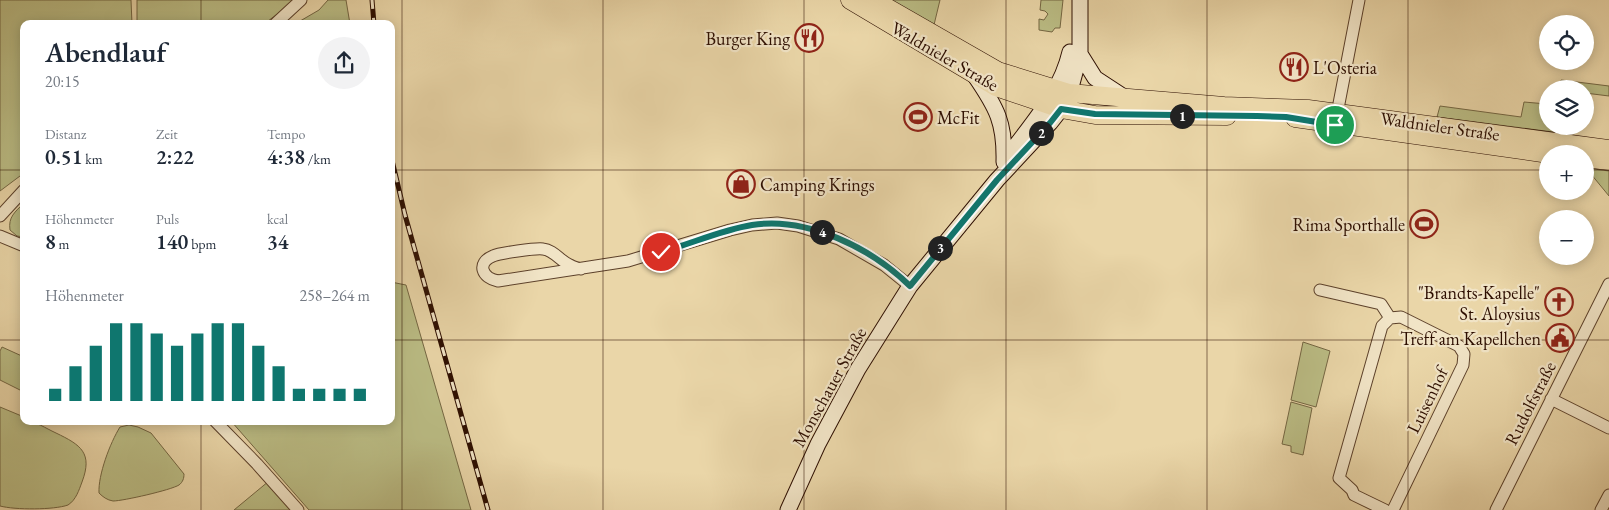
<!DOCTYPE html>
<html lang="de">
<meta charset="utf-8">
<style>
body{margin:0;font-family:"EB Garamond",serif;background:#f2f2f3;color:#1f2937;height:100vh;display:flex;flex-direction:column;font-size:19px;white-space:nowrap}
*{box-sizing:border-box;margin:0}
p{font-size:16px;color:#747a83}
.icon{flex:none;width:28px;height:28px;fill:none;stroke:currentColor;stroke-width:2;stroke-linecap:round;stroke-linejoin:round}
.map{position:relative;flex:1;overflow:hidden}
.details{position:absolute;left:20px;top:20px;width:375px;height:405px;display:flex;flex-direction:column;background:#fff;border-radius:10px;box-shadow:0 2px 12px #0003}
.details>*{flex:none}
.controls{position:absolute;left:1539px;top:15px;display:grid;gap:10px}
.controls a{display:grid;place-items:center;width:55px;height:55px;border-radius:50%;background:#fff;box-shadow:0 2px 12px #0003;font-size:25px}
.pin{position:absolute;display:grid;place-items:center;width:42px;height:42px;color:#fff;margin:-21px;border:2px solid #fff;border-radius:50%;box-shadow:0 1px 5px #0007}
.km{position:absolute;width:25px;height:25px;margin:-12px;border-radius:50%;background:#222;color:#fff;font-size:14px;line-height:25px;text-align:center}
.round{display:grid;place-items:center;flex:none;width:52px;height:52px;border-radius:26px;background:#f2f2f3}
.summary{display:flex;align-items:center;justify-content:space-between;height:85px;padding:0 25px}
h1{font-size:28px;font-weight:600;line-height:38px}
.stats{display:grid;grid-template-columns:repeat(3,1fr);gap:8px;height:85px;padding:5px 25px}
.stats div{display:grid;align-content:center}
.stats b{font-size:21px;font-weight:600}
.stats small{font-size:14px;font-weight:400}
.stats p{font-size:14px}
.chart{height:140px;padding:10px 25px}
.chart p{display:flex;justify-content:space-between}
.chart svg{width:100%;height:90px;margin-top:5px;stroke:#0f766e;stroke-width:6}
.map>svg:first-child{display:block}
</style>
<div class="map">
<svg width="1609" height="510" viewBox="0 0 1609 510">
<rect width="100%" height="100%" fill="#ead6a8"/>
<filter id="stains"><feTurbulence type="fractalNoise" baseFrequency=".004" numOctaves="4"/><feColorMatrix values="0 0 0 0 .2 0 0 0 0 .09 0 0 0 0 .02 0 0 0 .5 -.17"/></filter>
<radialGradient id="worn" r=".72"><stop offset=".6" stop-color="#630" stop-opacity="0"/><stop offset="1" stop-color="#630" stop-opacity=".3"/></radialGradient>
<path fill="#bbbd85" stroke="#746642" d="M0,0H131L132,24H24V173L0,191Z
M137,0H296L264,24H137Z
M328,0H346L350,24H295L319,10Z
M887,0H940L933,29Z
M1041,0H1063L1060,28H1055L1052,32L1039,30V19L1044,20L1048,14L1045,11L1040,10Z
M1561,80L1609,86V96L1585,93V89H1560Z
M1524,102L1547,104L1548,126H1562L1561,133L1437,117L1440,106L1521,117Z
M1586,168L1609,171V196Z
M24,203V237L17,236L10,230C8,217 15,212 24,203Z
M391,282L406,285L471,510H309L231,421H391Z
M1303,342L1330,351L1316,407L1291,400Z
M2,347L24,357V392L0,380V351Z
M1291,402L1312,408L1303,455L1291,452V446L1282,444Z
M0,407L24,417V421C36,421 45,428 56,433C81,445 93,453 82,482C79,490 76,500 68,505C54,510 15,510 0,506Z
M129,425L138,427L151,433L184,474C184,478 183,482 179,485C171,490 123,501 113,501C107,500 103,497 99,493C98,475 110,443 120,427Z
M269,481L294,510H234Z"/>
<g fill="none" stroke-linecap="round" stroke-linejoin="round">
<defs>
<path id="street" d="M275,24L301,0
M1336,119L1359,0
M0,216L24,190
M0,236L24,246
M581,269C577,268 573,267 570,265C560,261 554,250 543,249C536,248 499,253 493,256C476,263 482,278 498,281L628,261L730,230L752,225L777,223L798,226L839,239L884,265L910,286
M1320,290L1381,304L1390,318
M1551,399L1609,428
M215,421L257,464L298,510
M1385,510L1354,495L1352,490L1339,478L1382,326L1390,318L1401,317L1459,346L1464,354L1463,365L1393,510
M1496,510L1609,284
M1601,510L1609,495"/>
<path id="secondary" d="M1080,54L1095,78L1124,97
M975,76C997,108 1005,123 1004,162
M1008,156C1032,123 1061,92 1070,52
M788,510L818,444L858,369L910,286L997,180L1050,123L1061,109L1071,87L1080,54V0"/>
<path id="primary" d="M850,0L996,87L1061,109L1095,115L1227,116
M874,0L998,71L1069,93L1224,106L1308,109L1609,149
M1295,118L1549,154
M1585,158L1609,161"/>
</defs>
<use href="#street" stroke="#5c402a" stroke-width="13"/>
<use href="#secondary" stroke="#2d0e00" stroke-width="17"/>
<use href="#primary" stroke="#2d0e00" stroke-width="19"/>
<use href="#street" stroke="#f1e4c6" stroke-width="11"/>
<use href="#secondary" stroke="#f1e4c6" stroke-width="15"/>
<use href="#primary" stroke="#ead6a8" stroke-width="18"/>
<defs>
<path id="rail" d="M372,0L374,24
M391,156L405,215L488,510"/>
</defs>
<use href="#rail" stroke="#2d0e00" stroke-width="5"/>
<use href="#rail" stroke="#f1e4c6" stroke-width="3" stroke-dasharray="9" stroke-linecap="butt"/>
</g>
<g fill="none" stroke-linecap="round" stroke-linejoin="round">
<defs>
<path id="route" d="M661,252C691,244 721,230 752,225C807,216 871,248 910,286L997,180L1050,123L1061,109L1095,114L1257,116L1286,117L1335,125"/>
</defs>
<use href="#route" stroke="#fff" stroke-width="10"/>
<use href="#route" stroke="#0f766e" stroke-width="6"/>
</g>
<path fill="none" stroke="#2d0e00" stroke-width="1" stroke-opacity="0.55" d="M201,0V24M402,0V510M603,0V510M804,0V510M1006,0V510M1207,0V510M1408,0V510M0,170H24M391,170H1548M1585,170H1609M0,340H24M391,340H1609M201,421V510"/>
<defs>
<symbol id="restaurant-ring" viewBox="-11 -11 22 22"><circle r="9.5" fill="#f1e4c6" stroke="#8f2418" stroke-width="1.5"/><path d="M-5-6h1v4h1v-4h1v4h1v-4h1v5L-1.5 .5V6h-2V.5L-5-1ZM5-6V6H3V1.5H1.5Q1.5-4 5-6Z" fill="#8f2418"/></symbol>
<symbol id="stadium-ring" viewBox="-11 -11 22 22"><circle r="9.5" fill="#f1e4c6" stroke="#8f2418" stroke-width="1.5"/><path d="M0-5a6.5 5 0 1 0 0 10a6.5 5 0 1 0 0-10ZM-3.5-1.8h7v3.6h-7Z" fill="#8f2418"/></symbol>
<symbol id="shop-ring" viewBox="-11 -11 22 22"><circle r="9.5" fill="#f1e4c6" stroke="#8f2418" stroke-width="1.5"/><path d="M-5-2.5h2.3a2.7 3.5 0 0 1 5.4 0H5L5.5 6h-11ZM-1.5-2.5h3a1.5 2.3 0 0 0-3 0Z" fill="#8f2418"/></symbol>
<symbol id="church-ring" viewBox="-11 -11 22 22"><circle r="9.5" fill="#f1e4c6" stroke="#8f2418" stroke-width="1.5"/><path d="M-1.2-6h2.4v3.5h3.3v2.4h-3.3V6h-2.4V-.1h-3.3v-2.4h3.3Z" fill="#8f2418"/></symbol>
<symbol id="civic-ring" viewBox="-11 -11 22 22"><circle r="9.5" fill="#f1e4c6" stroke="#8f2418" stroke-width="1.5"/><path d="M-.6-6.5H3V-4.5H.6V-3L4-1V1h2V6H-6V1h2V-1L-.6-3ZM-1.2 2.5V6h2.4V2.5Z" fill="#8f2418"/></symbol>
</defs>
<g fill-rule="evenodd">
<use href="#restaurant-ring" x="793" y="22" width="32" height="32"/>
<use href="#restaurant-ring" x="1278" y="51" width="32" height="32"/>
<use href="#stadium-ring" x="902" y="101" width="32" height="32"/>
<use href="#shop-ring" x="725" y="168" width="32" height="32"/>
<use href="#stadium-ring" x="1408" y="208" width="32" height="32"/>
<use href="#church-ring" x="1543" y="286" width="32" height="32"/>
<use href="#civic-ring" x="1544" y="322" width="32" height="32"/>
</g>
<g text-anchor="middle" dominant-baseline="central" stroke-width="4.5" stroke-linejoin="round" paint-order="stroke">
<g font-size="18" fill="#2d0e00" stroke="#f1e4c6" text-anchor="end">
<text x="790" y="38">Burger King</text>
<text x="1313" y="67" text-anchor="start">L'Osteria</text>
<text x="937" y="117" text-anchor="start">McFit</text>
<text x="760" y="184" text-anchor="start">Camping Krings</text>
<text x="1405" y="224">Rima Sporthalle</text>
<text x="1540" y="292">"Brandts-Kapelle"<tspan x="1540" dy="21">St. Aloysius</tspan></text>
<text x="1541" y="338">Treff am Kapellchen</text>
</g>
<g font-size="18" fill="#2d0e00" stroke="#f1e4c6">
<text transform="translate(945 56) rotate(30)">Waldnieler Straße</text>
<text transform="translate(1440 126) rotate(8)">Waldnieler Straße</text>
<text transform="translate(829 387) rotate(-61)">Monschauer Straße</text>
<text transform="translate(1427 400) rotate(-64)">Luisenhof</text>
<text transform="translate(1530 403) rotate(-63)">Rudolfstraße</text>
</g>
</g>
<rect width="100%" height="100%" filter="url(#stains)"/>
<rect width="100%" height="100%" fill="url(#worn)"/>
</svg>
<div class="controls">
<a><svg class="icon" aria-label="locate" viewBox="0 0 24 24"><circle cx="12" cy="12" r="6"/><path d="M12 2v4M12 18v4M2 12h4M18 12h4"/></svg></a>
<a><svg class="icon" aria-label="layers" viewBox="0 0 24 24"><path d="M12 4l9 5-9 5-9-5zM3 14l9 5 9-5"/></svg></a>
<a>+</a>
<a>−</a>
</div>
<div class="pin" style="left:1335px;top:125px;background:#1e9e55"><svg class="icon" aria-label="arrive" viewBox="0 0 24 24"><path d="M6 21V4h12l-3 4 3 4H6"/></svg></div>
<div class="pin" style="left:661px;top:252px;background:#d93025"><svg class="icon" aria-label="check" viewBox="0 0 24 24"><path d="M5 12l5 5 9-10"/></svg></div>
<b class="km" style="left:1182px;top:116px">1</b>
<b class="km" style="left:1041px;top:133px">2</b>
<b class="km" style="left:940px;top:248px">3</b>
<b class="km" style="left:822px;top:232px">4</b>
<section class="details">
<div class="summary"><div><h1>Abendlauf</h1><p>20:15</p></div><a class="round"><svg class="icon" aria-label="share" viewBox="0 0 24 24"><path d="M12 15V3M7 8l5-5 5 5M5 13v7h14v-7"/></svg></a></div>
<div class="stats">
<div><p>Distanz</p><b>0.51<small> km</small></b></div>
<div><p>Zeit</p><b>2:22</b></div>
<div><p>Tempo</p><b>4:38<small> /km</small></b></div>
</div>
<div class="stats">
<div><p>Höhenmeter</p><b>8<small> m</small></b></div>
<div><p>Puls</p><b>140<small> bpm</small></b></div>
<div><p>kcal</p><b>34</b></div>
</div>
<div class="chart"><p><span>Höhenmeter</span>258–264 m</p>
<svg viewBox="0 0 160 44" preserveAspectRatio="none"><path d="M5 44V38M15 44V27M25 44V17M35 44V6M45 44V6M55 44V11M65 44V17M75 44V11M85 44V6M95 44V6M105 44V17M115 44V27M125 44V38M135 44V38M145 44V38M155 44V38"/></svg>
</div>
</section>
</div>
